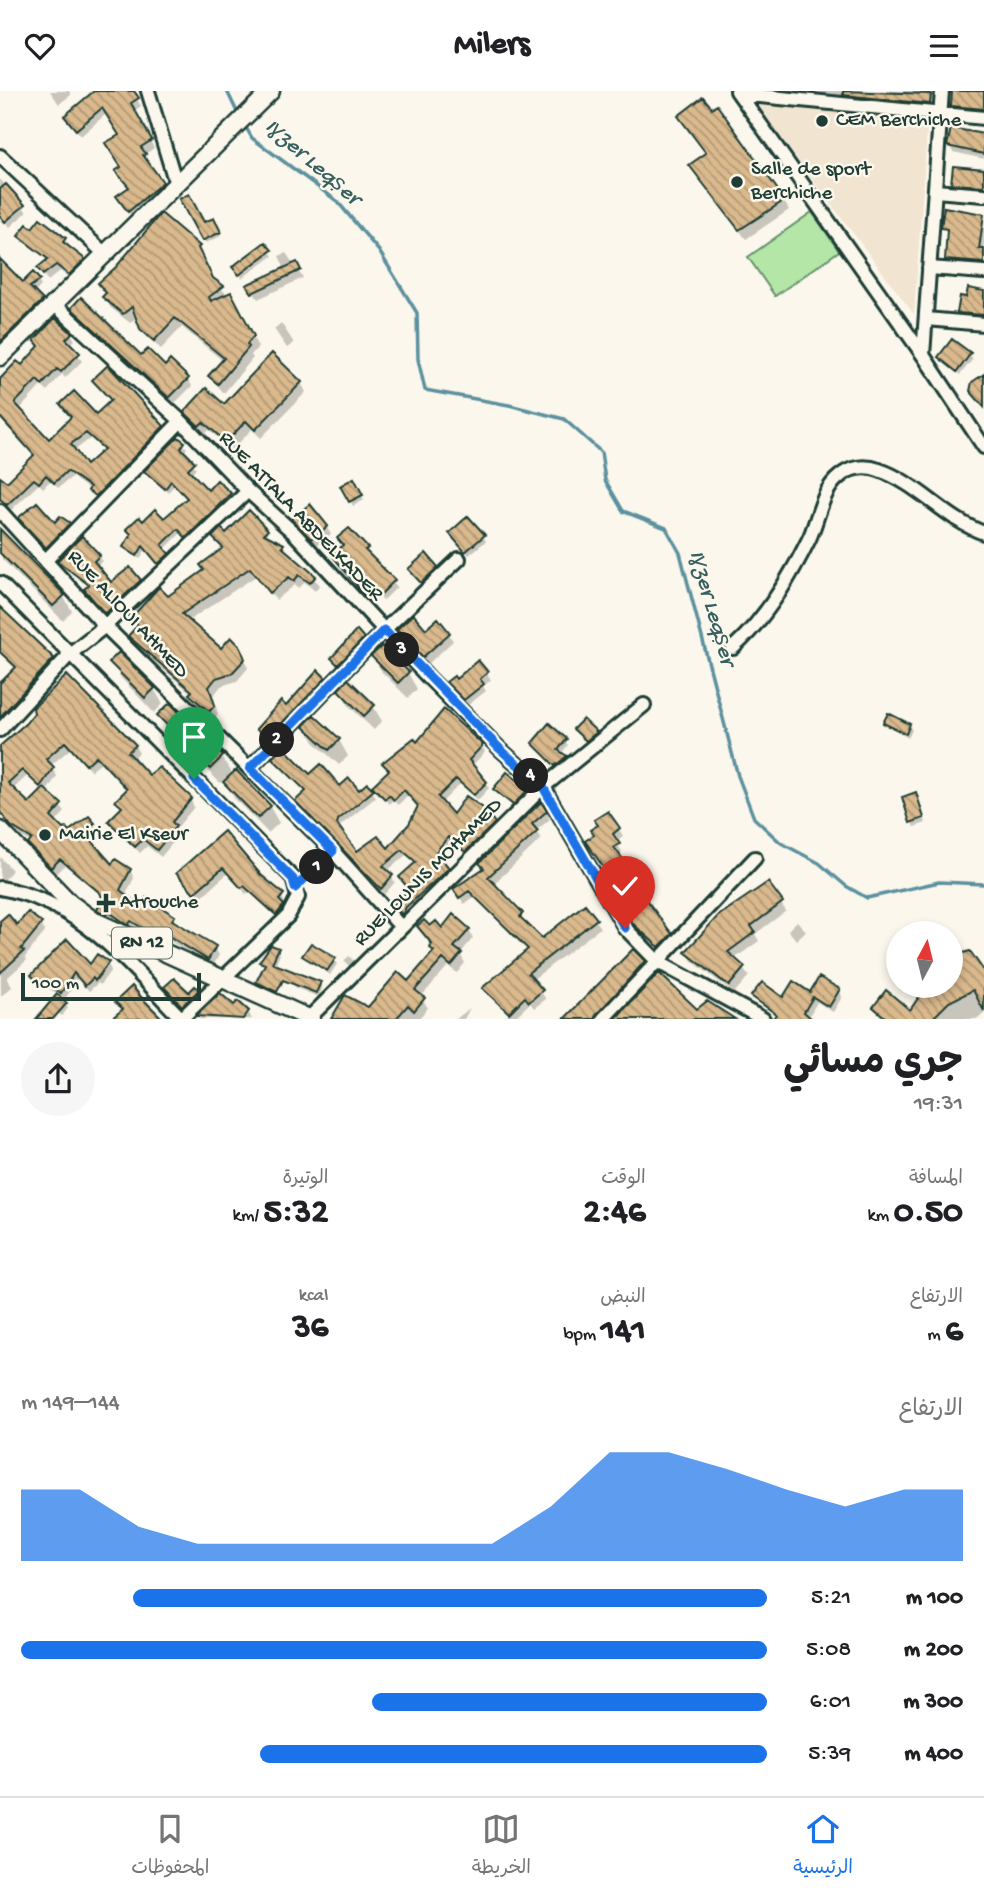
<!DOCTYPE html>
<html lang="ar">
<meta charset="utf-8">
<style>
body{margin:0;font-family:"Gochi Hand","Playpen Sans Arabic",sans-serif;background:#f6f6f6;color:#202124;direction:rtl;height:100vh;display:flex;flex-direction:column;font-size:26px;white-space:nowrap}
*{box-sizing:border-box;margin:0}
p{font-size:23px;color:#757577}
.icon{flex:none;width:38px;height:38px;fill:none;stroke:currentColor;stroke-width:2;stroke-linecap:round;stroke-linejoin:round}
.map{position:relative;height:928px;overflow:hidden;direction:ltr}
.sheet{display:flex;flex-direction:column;background:#fff;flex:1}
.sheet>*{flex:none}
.needle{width:46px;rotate:7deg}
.buttons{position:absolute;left:886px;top:830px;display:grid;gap:14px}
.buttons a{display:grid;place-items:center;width:77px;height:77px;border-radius:50%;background:#fff;box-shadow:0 4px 10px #0003;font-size:35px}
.scale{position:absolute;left:21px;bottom:18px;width:180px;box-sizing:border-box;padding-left:7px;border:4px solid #1f3d34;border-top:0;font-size:19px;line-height:24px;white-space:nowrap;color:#1f3d34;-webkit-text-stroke:5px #fbf7ec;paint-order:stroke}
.pin{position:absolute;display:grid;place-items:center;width:60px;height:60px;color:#fff;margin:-72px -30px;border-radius:50% 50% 50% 0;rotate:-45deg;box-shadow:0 0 7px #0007}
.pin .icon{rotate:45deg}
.km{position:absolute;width:35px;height:35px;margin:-18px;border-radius:50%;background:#222;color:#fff;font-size:19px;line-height:35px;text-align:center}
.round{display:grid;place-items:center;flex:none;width:74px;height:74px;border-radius:37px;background:#f6f6f6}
.head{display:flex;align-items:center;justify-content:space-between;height:119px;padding:0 21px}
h1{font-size:38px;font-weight:700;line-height:52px}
.stats{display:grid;grid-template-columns:repeat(3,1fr);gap:10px;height:119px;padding:7px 21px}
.stats div{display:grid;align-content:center}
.stats b{font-size:35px;font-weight:700}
.stats small{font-size:19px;font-weight:400}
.stats p{font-size:19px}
.chart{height:196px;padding:14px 21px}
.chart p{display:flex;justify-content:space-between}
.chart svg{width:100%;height:126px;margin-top:7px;fill:#1a73e8;opacity:.7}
ul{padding:0 21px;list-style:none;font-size:23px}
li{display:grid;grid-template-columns:112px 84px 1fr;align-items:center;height:52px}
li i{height:18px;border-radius:9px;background:#1a73e8}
header{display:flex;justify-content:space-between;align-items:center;height:91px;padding:0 21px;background:#fff;font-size:32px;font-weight:700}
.dock{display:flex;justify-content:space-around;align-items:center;height:98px;border-top:2px solid #e0e0e0;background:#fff;font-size:19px;color:#757577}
.dock a{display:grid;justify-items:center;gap:4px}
.dock .active{color:#1a73e8}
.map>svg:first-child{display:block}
</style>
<header><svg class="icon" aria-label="menu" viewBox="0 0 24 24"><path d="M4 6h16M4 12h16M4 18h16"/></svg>Milers<svg class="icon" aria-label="heart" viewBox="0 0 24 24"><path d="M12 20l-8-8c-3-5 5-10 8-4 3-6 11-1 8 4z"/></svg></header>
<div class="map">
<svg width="984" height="928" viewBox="0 0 984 928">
<defs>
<pattern id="building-back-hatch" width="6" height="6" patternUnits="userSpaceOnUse" patternTransform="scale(1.75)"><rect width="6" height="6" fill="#dab98d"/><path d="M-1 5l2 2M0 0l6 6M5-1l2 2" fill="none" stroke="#b09874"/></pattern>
</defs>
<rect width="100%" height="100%" fill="#fbf7ec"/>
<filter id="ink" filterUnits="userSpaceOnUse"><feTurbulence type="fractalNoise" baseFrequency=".0143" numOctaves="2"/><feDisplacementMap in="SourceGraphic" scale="14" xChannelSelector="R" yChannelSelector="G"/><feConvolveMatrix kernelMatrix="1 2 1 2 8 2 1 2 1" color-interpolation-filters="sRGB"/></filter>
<g filter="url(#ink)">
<path fill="#f1e4d0" d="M754,11L928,24L914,223Z"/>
<path fill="#b3e6a7" stroke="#69926e" stroke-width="2" d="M812,121L839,160L775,205L748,166Z"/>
<path fill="#0003" fill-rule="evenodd" d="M50,0H69L71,4L59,13Z
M97,0L133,2L141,15L134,20L154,57L144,64L166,99L133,127L122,113L130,97L117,81L122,77L121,44L107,22L81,45L71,32Z
M811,0H936L934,21L821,10L816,1Z
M954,0H984V26L958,23L953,15Z
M680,26L783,109L789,119L746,148L697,84L707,63Z
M984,43V68L953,61L949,55Z
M984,79V102L957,99L953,92Z
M0,88L27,121L10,136L0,124Z
M181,109L204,134L214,129L221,145L206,152Z
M945,118L984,126V178L950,176L947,169L949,143L943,136Z
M20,145L65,149L87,176L73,190L60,180L48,190L39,178L48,170Z
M265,153L273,165L242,187L237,180Z
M198,156L213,189L236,213L258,256L251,264L253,267L224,302L210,286L223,270L182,236L161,258L148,247L137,226L130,232L110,216L100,192Z
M286,162L303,187L258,208L249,195L285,178L279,165Z
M0,176L23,193L38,190L41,195L34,202L45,216L27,234L0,206Z
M984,202V235L965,232L959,222Z
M73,217L141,266L188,288L192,295L174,313Z
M0,230L15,245L0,261Z
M281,232L294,252L287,257L274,238Z
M71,243L75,249L70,254L82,270L65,287L62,283L47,300L41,295L19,319L49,350L72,327L62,313L96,325L112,310L94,290L163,336L167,342L100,411L90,399L72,386L58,397L51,389L43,397L39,393L11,419L0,410V388L7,394L35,365L0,327V291ZM91,347L105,360L86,377L74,360Z
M952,250L973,268L960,284L940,266Z
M301,292L306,301L261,347L252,338L232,359L209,339L205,343L186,321L224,316Z
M178,348L187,357L183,362L196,377L190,383L208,401L217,391L233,408L190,450L182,441L164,459L170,468L162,476L146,458L140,468L125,456L143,432L163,430L188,408L175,394L168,401L146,381Z
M353,389L364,409L353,415L342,395Z
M294,428L326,436L331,443L317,454Z
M23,432L68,433L70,437L49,460Z
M266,440L271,449L282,454L320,494L315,500L305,491L299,497L295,494L276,509L256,485L188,530L221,559L239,556L248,577L237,590L221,595L213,605L218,623L214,628L196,612L192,603L135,554L130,545L138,536L133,527L206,480L224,459L214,446Z
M483,445L486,450L469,464L454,447Z
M0,448L63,505L72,520L63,530L2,468Z
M366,458L397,496L383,510L378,504L370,511L338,470Z
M99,465L102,470L96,476L111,494L140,490L143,496L110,527L89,504L86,499L90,496L60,470Z
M437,477L439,481L424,496L413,482Z
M0,515L58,577L0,640V589L3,591L16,578L0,563Z
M400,539L449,543L453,550L428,573Z
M363,548L373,565L408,582L417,598L408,607L382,581L372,564L348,588L343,583L334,568Z
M112,571L154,598L163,613L154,622L121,587Z
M478,571L491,589L483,595L486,600L468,614L448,592L456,591Z
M324,588L333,603L313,625L339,649L348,665L339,674L314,651L304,633L281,657L310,685L340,697L372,700L376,706L340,735L339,740L357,763L388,759L410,734L419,717L408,704L398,714L393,709L389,713L374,695L417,654L482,655L485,661L472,675L489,697L478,709L460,693L441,712L453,726L493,733L497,738L469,766L452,751L438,767L451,784L406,828L399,820L410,799L401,787L417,773L406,764L387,780L395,791L385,803L301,716L297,711L307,701L277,673L274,667L278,664L267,654L258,638Z
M340,600L373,615L382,630L374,639L349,615Z
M160,624L222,666L233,684L270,716L279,732L268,742L234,707L224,689L220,692L169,640Z
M885,632L909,635L912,639L908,647Z
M27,634L135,655L139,662L132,668L148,687L190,708L194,716L176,738L179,744L161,766L147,755L140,762L110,730L122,718L118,710L128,700L101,671L91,680L70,658L50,675L57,685L47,700L65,721L55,732L69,742L89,727L98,741L88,748L112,776L130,779L134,787L125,805L141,818L173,827L178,834L215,857L219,864L213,875L168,849L165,854L136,837L133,840L113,827L112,830L103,826L99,819L104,807L65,774L56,783L34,760L31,751L17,743L0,723V657ZM27,685L43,700L29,715L12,699Z
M549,635L568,654L561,663L568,671L559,678L534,652Z
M575,638L595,642L598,646L589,654Z
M495,698L527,699L530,704L516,717Z
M918,708L926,732L914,736L912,731Z
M541,714L550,728L536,740L541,748L493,794L542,849L595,829L600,837L532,889L546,908L534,917L530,912L513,928L485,897L528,860L474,806L464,813L455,798L484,779L481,773Z
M619,738L623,745L616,750L622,761L618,764L631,784L617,794L591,758Z
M223,743L282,804L287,822L281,830L249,801L246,803L228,782L199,808L182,789Z
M0,766L12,779L0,795Z
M768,793L786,820L755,843L759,850L734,868L749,885L734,902L692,870L687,861Z
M624,814L670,844L674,851L664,862L638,839Z
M797,830L806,840L796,849L788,839Z
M0,832L17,837L40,833L45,841L25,866L27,869L7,887L12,896L1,905Z
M419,836L469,839L473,847L460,863L465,872L457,882L448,875L421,906L428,917L418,928H333L368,919L408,892L435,862Z
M278,859L280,863L275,875L286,882L271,900L258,891L266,876L261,871Z
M633,860L649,880L601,928H567Z
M969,862L984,883V923L976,928H882L875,916L911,921L927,899L934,894H950L958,881L951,868Z
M305,865L334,869L337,873L330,884Z
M349,865L355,871L350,876L344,870Z
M107,872L111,879L100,894L98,892L89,900L78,887L65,908L45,895L42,897L33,885Z
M293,892L320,893L322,897L319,906L296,897Z
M838,899L842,906L833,921L817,911L808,927L777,926L753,905L784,909Z
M198,900L200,904L186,918L169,901L189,903Z
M220,905L235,917L248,921L252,928H200L199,926Z
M65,913L68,917L62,925L53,918Z
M470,917L464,928H456Z"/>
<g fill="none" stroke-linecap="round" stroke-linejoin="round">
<path stroke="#5c909e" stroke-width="3.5" d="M227,0L238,23
M244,33L252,47L337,110L379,160L417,222L418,268L425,299L509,314L564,328L601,361L605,389L623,420L666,437L680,462L738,685L754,727L781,752L819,772L846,795L867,807L939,791L984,793"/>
</g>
<path fill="url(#building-back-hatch)" stroke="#1f3d34" stroke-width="2" fill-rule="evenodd" d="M94,0H134L139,7L131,12L152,49L141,56L146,63L143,64L163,91L128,121L116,105L129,96L115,80L121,76L105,52L119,44L102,17L76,39L64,25Z
M843,0L931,3L930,13L843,4Z
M952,0H984V18L951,15Z
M703,6L712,17L717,14L785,109L739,139L689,74L706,62L678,25Z
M951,37L984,43V63L947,55Z
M953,75L984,78V95L951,93Z
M6,93L25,114L5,131L0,125V98Z
M189,103L204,131L214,127L221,141L202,150L179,108Z
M944,116L984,123L979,158H984V172L945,169L947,138L941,137Z
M161,122L200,155L198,157L213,187L224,195L209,206L211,210L231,201L254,245L247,253L249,256L218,293L208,285L224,267L175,227L154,250L140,238L132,216L123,223L102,206L106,202L98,192L116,176Z
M40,127L66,147L63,151L85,168L69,184L56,174L43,184L37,177L48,168L18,145L27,133L32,137Z
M265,151L272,159L239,184L232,176Z
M0,168L23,191L33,181L40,189L30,196L43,209L0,251Z
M297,171L301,179L252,202L246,194Z
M968,197L984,200V224L957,222L960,205L966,206Z
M81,206L141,264L148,258L165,275L170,269L189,287L169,307L71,217Z
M55,227L72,242L66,248L80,262L61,281L57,278L42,294L37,289L15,312L49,348L71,326L60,313L74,300L96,323L111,309L92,289L108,274L164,335L96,405L88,400L90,396L67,380L54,392L46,384L39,392L34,388L7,414L0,408V386L7,391L34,364L0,326V288L17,270L22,274L39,255L34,249ZM86,342L104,358L86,374L71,353Z
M952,248L971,262L957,281L938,266Z
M272,262L302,291L255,339L246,330L226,351L203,331L199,335L184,321L206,297L224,313Z
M984,283V316L970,300L972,291Z
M178,346L185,351L181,357L195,371L188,378L208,399L217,389L231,402L186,447L178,438L162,454L169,463L158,473L143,455L137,465L123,456L131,443L126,438L139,426L143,430L155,418L164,427L187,407L171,390L165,398L144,380Z
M354,387L363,404L349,411L340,395Z
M37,411L55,431L60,425L70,432L46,457L18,427Z
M310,413L328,435L311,448L291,428Z
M249,419L268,439L264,443L284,453L282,456L316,485L310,492L299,484L294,490L289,486L270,502L250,477L182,523L221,557L231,546L240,555L245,568L232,582L216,587L209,596L215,614L209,621L189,603L192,600L128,545L138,534L131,527L159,496L168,505L204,479L200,474L223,457L212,446L221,437L226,442Z
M468,425L485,444L465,461L449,442Z
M349,437L368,457L365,459L395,489L379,505L373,499L366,506L332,464L343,454L337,447Z
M0,438L65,504L53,515L0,462Z
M82,445L100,464L94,470L111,491L130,476L141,489L105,523L84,498L89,494L57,470Z
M426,462L438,476L421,492L408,478Z
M0,516L54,567L0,626V592L16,576L0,561Z
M413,523L426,538L438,527L450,542L423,566L397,538Z
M357,539L364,547L338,574L331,567Z
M382,555L409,581L398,592L371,565Z
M119,561L155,597L145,607L109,571Z
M478,569L488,581L480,588L484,593L464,609L446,591L454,585L456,588Z
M318,579L326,587L266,648L256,638L281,610L286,615Z
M67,584L136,654L128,661L149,684L159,676L192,707L172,731L176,735L157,759L143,748L135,756L108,730L122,716L115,710L127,698L96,665L86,674L65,651L46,668L54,676L40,696L22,679L8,692L29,712L44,697L62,713L51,726L63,738L66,736L69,740L89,725L95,732L85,740L97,756L112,773L115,768L131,778L120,799L141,816L146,807L175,825L172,829L216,855L208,869L164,842L160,848L131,830L128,834L109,821L107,824L97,819L102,806L100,802L60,768L51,777L28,753L32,748L11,735L0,721V655L26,632L34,622L33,617Z
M348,588L375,614L364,625L338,599Z
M170,612L223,665L210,678L157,624Z
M444,618L483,654L469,669L487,691L474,704L456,688L438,706L453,723L466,705L483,717L495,732L465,761L448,746L436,761L449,777L406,816L402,824L393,814L409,798L399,786L416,771L402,759L383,775L393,784L381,798L295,710L306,700L272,667L283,656L310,683L321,673L340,695L349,687L359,699L367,692L374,699L338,729L337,733L357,760L378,745L388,757L409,733L418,715L404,699L394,709L389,704L385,708L372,695L389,679L382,672L414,647L417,651Z
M888,622L910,633L906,643L883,632Z
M314,624L340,648L329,659L303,635Z
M583,628L597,641L586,650L573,638Z
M549,632L567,648L558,659L567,665L555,675L532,652Z
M236,679L271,715L258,727L223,691Z
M507,681L529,698L513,714L493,698Z
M916,701L924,727L910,732L902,706Z
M541,711L547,720L532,733L538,740L488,786L523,822L520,826L542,847L585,813L597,828L528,882L543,899L529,911L525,906L509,922L482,897L528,858L469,800L459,807L453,798L484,777L479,772Z
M608,720L620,737L613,743L620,753L614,756L628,775L611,787L585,750L594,744L590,739L598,734L594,729Z
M224,740L261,784L284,803L279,809L284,814L276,824L244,795L241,797L223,777L194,802L176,782Z
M768,791L783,811L751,835L755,841L728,861L745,876L729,895L685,861L718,825Z
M639,799L672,843L659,856L632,832L621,813Z
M28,821L42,832L21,858L24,860L0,882V830L8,823L17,834Z
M453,823L470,838L454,856L462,862L451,875L443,868L415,899L425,907L414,920L408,914L396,928H331L345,904L368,916L398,881L408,890L434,860L430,857L432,853L417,835L424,829L430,835L436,830L442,837Z
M67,848L90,873L97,863L109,871L95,890L93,887L85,895L74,882L61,902L41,889L38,892L31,884Z
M311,852L336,867L327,880L302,865Z
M271,854L279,857L272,872L321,891L316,902L283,889L277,901L256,891L265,873L259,871Z
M633,858L645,870L594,928H564Z
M970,860L984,880V920L973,899L949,911L932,928H887L873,916L886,899L910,919L925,897L950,894V883L958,879L950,866Z
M659,882L697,918L707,910L735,928H615Z
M819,886L840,898L829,916L813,906L804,921L812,928H773L776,923L751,905L762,891L783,906L793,890L810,901Z
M174,887L189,901L195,895L199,899L182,915L164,896Z
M132,895L142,907L163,928H111L123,918L115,911Z
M220,902L234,914L238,910L249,920L243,928L196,925Z
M57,903L67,912L53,928H36Z"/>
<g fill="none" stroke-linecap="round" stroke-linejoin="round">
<defs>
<path id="minor" d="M148,0L176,93
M737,0L923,264L984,356
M740,3L984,27
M0,65L105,163
M935,100L984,104
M929,177L984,181
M54,213L181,330L248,400L295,443L428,586L500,658L543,696L625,837L658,871L763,928
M926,228L984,233
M923,264L942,0
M0,420L105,535L333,760L401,836L309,927
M47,468L181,330
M0,492L293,787L298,806L288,825L181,928
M733,557C765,528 790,487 809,448C818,429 822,399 839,386C850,376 865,374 879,379C918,392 945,428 984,442
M0,639L71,562L105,535L248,400
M250,677L384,539L459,468
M0,797C80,810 128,873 182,928
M397,841L543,696L644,614
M603,928L755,767"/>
<path id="major" d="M0,266L271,0
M0,739L70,812L93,829L311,928"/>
</defs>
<use href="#minor" stroke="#1f3d34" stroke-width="18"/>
<use href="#major" stroke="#1f3d34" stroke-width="21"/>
<path stroke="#1f3d34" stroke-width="2" stroke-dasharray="5 5" stroke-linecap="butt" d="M306,786L325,768"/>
<use href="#minor" stroke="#fbf7ec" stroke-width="12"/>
<use href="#major" stroke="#fbf7ec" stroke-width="16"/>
</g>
</g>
<g fill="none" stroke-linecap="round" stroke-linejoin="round" filter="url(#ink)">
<defs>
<path id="route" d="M194,688L293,788L295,797L333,760L250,677L384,539L500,658L543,696L625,837"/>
</defs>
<use href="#route" stroke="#fff" stroke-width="14"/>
<use href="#route" stroke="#1a73e8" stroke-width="9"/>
</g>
<g fill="#1f3d34" stroke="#fbf7ec" stroke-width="2.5">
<circle cx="822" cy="30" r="7"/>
<circle cx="737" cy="91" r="7"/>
<circle cx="45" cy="744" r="7"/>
<path d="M102.5 801.5h7v7h7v7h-7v7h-7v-7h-7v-7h7z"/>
</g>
<g text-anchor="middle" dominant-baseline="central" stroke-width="5" stroke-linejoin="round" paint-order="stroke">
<rect fill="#fbf7ec" stroke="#61756b" stroke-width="2" x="112" y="836.5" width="60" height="31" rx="5"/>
<g font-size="19" font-weight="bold" fill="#1f3d34">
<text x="142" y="852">RN 12</text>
</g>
<g font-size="21" fill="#1f3d34" stroke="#fbf7ec" text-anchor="start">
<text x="836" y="30">CEM Berchiche</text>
<text x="751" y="79">Salle de sport<tspan x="751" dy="24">Berchiche</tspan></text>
<text x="59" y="744">Mairie El Kseur</text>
<text x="120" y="812">Atrouche</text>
</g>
<g font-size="21" fill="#1f3d34" stroke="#fbf7ec">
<text transform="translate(300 426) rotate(46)">RUE ATTALA ABDELKADER</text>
<text transform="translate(127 524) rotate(47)">RUE ALIOUI AHMED</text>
<text transform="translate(429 782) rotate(-45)">RUE LOUNIS MOHAMED</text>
</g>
<g font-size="23" font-style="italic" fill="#386060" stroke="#fbf7ec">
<text transform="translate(312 72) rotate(41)">Iɣzer Leqṣer</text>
<text transform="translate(711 517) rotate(74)">Iɣzer Leqṣer</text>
</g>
</g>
</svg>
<div class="buttons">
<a><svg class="needle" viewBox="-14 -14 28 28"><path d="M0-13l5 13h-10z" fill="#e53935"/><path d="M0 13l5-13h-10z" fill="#757577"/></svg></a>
</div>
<div class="scale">100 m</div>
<div class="pin" style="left:194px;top:688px;background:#1e9e55"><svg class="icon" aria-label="arrive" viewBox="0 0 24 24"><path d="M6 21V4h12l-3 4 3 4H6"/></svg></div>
<div class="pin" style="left:625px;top:837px;background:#d93025"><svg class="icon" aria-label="check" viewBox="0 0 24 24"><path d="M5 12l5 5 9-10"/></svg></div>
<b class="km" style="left:317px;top:776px">1</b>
<b class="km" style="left:277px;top:649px">2</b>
<b class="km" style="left:402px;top:559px">3</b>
<b class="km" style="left:531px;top:685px">4</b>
</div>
<section class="sheet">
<div class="head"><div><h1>جري مسائي</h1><p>19:31</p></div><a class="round"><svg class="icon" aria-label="share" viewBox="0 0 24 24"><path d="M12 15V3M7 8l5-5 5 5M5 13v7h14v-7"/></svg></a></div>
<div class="stats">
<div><p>المسافة</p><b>0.50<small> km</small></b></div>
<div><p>الوقت</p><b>2:46</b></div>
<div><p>الوتيرة</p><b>5:32<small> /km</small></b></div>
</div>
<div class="stats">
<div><p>الارتفاع</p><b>6<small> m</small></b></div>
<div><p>النبض</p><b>141<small> bpm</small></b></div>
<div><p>kcal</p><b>36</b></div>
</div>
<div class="chart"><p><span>الارتفاع</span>144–149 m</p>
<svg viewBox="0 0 160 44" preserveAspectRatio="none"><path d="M0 44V19L10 19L20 32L30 38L40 38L50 38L60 38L70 38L80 38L90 25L100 6L110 6L120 12L130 19L140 25L150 19L160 19V44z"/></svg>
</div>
<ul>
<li><b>100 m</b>5:21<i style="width:85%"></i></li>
<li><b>200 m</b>5:08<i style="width:100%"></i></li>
<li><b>300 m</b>6:01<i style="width:53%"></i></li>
<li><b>400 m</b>5:39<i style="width:68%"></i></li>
</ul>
</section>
<nav class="dock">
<a class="active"><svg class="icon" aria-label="home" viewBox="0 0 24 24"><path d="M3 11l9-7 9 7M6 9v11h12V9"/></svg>الرئيسية</a>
<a><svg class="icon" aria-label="map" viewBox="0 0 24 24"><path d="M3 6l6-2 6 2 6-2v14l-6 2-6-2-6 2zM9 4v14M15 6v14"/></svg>الخريطة</a>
<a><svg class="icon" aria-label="saved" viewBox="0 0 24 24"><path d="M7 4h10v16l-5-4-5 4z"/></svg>المحفوظات</a>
</nav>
